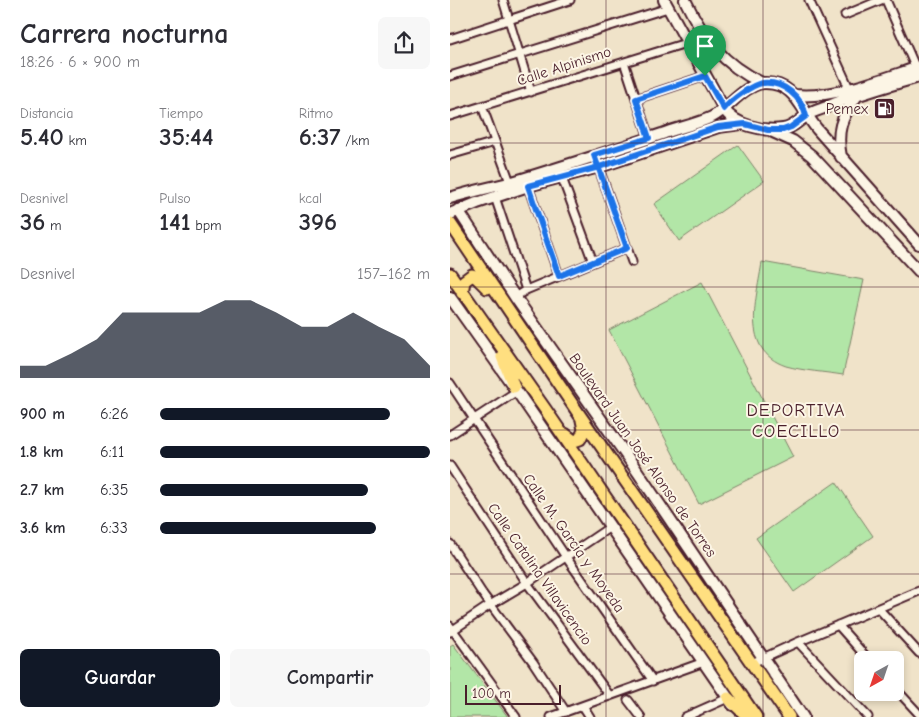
<!DOCTYPE html>
<html lang="es">
<meta charset="utf-8">
<style>
body{margin:0;font-family:"Comic Neue",sans-serif;background:#f7f7f7;color:#2b2b33;height:100vh;display:flex;flex-direction:column;font-size:19px;white-space:nowrap}
*{box-sizing:border-box;margin:0}
p{font-size:16px;color:#7c7c81}
.icon{flex:none;width:28px;height:28px;fill:none;stroke:currentColor;stroke-width:2;stroke-linecap:round;stroke-linejoin:round}
.map{position:relative;flex:1;overflow:hidden}
.sheet{display:flex;flex-direction:column;background:#fff;width:450px}
.sheet>*{flex:none}
.needle{width:32px;rotate:220deg}
.controls{position:absolute;left:404px;top:651px;display:grid;gap:10px}
.controls a{display:grid;place-items:center;width:50px;height:50px;border-radius:8px;background:#fff;box-shadow:0 2px 8px #0003;font-size:25px}
.scale{position:absolute;left:15px;bottom:12px;width:96px;box-sizing:border-box;padding-left:5px;border:2px solid #4a1f2b;border-top:0;font-size:14px;line-height:18px;white-space:nowrap;color:#4a1f2b;-webkit-text-stroke:4px #fcf5e5;paint-order:stroke}
.pin{position:absolute;display:grid;place-items:center;width:42px;height:42px;color:#fff;margin:-51px -21px;border-radius:50% 50% 50% 0;rotate:-45deg;box-shadow:0 0 5px #0007}
.pin .icon{rotate:45deg}
.round{display:grid;place-items:center;flex:none;width:52px;height:52px;border-radius:8px;background:#f7f7f7}
.headline{display:flex;align-items:center;justify-content:space-between;height:85px;padding:0 20px}
h1{font-size:28px;font-weight:700;line-height:38px}
.stats{display:grid;grid-template-columns:repeat(3,1fr);gap:8px;height:85px;padding:5px 20px}
.stats div{display:grid;align-content:center}
.stats b{font-size:25px;font-weight:700}
.stats small{font-size:14px;font-weight:400}
.stats p{font-size:14px}
.chart{height:140px;padding:10px 20px}
.chart p{display:flex;justify-content:space-between}
.chart svg{width:100%;height:90px;margin-top:5px;fill:#111827;opacity:.7}
.cta{display:flex;gap:10px;margin-top:auto;padding:10px 20px}
.cta a{flex:1;height:58px;border-radius:8px;background:#111827;color:#fff;font-size:20px;font-weight:700;line-height:58px;text-align:center}
.cta a+a{background:#f7f7f7;color:#2b2b33}
ul{padding:0 20px;list-style:none;font-size:16px}
li{display:grid;grid-template-columns:80px 60px 1fr;align-items:center;height:38px}
li i{height:12px;border-radius:6px;background:#111827}
main{display:flex;flex:1;min-height:0}
.map>svg:first-child{display:block}
</style>
<main>
<section class="sheet">
<div class="headline"><div><h1>Carrera nocturna</h1><p>18:26 · 6 × 900 m</p></div><a class="round"><svg class="icon" aria-label="share" viewBox="0 0 24 24"><path d="M12 15V3M7 8l5-5 5 5M5 13v7h14v-7"/></svg></a></div>
<div class="stats">
<div><p>Distancia</p><b>5.40<small> km</small></b></div>
<div><p>Tiempo</p><b>35:44</b></div>
<div><p>Ritmo</p><b>6:37<small> /km</small></b></div>
</div>
<div class="stats">
<div><p>Desnivel</p><b>36<small> m</small></b></div>
<div><p>Pulso</p><b>141<small> bpm</small></b></div>
<div><p>kcal</p><b>396</b></div>
</div>
<div class="chart"><p><span>Desnivel</span>157–162 m</p>
<svg viewBox="0 0 160 44" preserveAspectRatio="none"><path d="M0 44V38L10 38L20 32L30 25L40 12L50 12L60 12L70 12L80 6L90 6L100 12L110 19L120 19L130 12L140 19L150 25L160 38V44z"/></svg>
</div>
<ul>
<li><b>900 m</b>6:26<i style="width:85%"></i></li>
<li><b>1.8 km</b>6:11<i style="width:100%"></i></li>
<li><b>2.7 km</b>6:35<i style="width:77%"></i></li>
<li><b>3.6 km</b>6:33<i style="width:80%"></i></li>
</ul>
<div class="cta"><a>Guardar</a><a>Compartir</a></div>
</section>
<div class="map">
<svg width="469" height="717" viewBox="0 0 469 717">
<rect width="100%" height="100%" fill="#f0e3c9"/>
<filter id="ink" filterUnits="userSpaceOnUse"><feTurbulence type="fractalNoise" baseFrequency=".02" numOctaves="2"/><feDisplacementMap in="SourceGraphic" scale="10" xChannelSelector="R" yChannelSelector="G"/><feConvolveMatrix kernelMatrix="1 2 1 2 8 2 1 2 1" color-interpolation-filters="sRGB"/></filter>
<g filter="url(#ink)">
<path fill="#b2e6a7" stroke="#7e8269" d="M288,145L314,181L229,241L204,204Z
M312,262L414,280L393,375C375,372 354,371 336,366C289,350 307,298 312,262Z
M252,282L343,457L249,504L159,330Z
M386,482L423,536L344,592L306,538Z
M3,644L58,717H0V646Z"/>
<g fill="none" stroke-linecap="round" stroke-linejoin="round">
<defs>
<path id="street" d="M53,0L81,92
M359,0L399,88
M436,0L467,71
M395,15L431,0
M0,39L120,0
M174,62L199,138
M0,76L218,8
M186,99L255,76
M32,106L60,182
M0,116L236,43
M0,155L45,142
M147,163L182,262
M112,178L143,262
M78,186L109,276
M45,197L76,290
M65,297L76,290L177,248
M0,383L116,557L203,681
M0,435L67,391
M0,466L77,583L160,696
M0,544L32,593L83,662L116,712
M429,609L469,653
M388,625L419,660
M0,626L66,717
M0,632L40,605L77,583L160,527
M348,642L418,717
M302,663L348,642L469,591
M445,688L469,714
M178,700L191,717
M133,706L140,717
M101,717L254,662
M235,717L278,698"/>
<path id="secondary" d="M214,0L274,109C284,125 314,132 333,129C343,128 348,121 356,116C361,112 368,110 374,108C404,95 437,86 469,77
M235,0C254,39 272,64 312,83
M345,95C383,99 432,79 469,67
M323,132L343,141L362,156L469,271
M391,157C386,131 391,118 406,97
M0,198C19,192 39,188 59,183C110,168 161,151 212,134C228,128 247,124 262,117C278,109 294,85 313,83C345,81 351,110 367,129L469,244
M8,210L65,297L181,462L353,717
M0,214L27,203L78,186L149,167L268,127L291,124
M0,297L64,387L283,705"/>
<path id="primary" d="M0,223L131,417L339,717
M0,274L95,409L306,717
M12,293L14,281L22,275L27,278L37,288
M52,357L64,387
M115,434L124,441L130,439L134,430L132,420
M278,698L298,717"/>
</defs>
<use href="#street" stroke="#4a1f2b" stroke-width="11"/>
<use href="#secondary" stroke="#4a1f2b" stroke-width="14"/>
<use href="#primary" stroke="#4a1f2b" stroke-width="15"/>
<use href="#street" stroke="#fcf5e5" stroke-width="7"/>
<use href="#secondary" stroke="#fcf5e5" stroke-width="10"/>
<use href="#primary" stroke="#ffdf80" stroke-width="11"/>
</g>
</g>
<g fill="none" stroke-linecap="round" stroke-linejoin="round" filter="url(#ink)">
<defs>
<path id="route" d="M255,76L186,99L199,138L144,155C155,186 166,217 177,248L109,276L78,186L149,167L268,127L295,124L318,130H333L341,127L356,116C352,97 333,81 313,83C302,84 280,101 274,109L255,76"/>
</defs>
<use href="#route" stroke="#fff" stroke-width="10"/>
<use href="#route" stroke="#1a73e8" stroke-width="6"/>
</g>
<path fill="none" stroke="#4a1f2b" stroke-width="1" stroke-opacity="0.55" d="M156,0V717M313,0V717M0,143H469M0,287H469M0,430H469M0,574H469"/>
<defs>
<symbol id="fuel-square" viewBox="-11 -11 22 22"><rect x="-9" y="-9" width="18" height="18" rx="4" fill="#4a1f2b" stroke="#fcf5e5"/><path d="M-5.5-6h7V0h2V4h1.3V-2.5L3-4.5l.8-.8L6-3V5H2.5V1h-1V6h-7ZM-4.2-4.7v3.2H.2V-4.7Z" fill="#fff"/></symbol>
</defs>
<g fill-rule="evenodd">
<use href="#fuel-square" x="422" y="96" width="25" height="25"/>
</g>
<g text-anchor="middle" dominant-baseline="central" stroke-width="4" stroke-linejoin="round" paint-order="stroke">
<g font-size="15" fill="#4a1f2b" stroke="#fcf5e5">
<text transform="translate(114 66) rotate(-18)">Calle Alpinismo</text>
<text transform="translate(193 455) rotate(55)">Boulevard Juan José Alonso de Torres</text>
<text transform="translate(124 543) rotate(55)">Calle M. García y Moyeda</text>
<text transform="translate(90 574) rotate(55)">Calle Catalina Villavicencio</text>
</g>
<g font-size="15" fill="#4a1f2b" stroke="#fcf5e5" text-anchor="end">
<text x="418" y="109">Pemex</text>
</g>
<g font-size="18" letter-spacing="1" fill="#4a1f2b" stroke="#fcf5e5">
<text x="346" y="410">DEPORTIVA<tspan x="346" dy="21">COECILLO</tspan></text>
</g>
</g>
</svg>
<div class="controls">
<a><svg class="needle" viewBox="-14 -14 28 28"><path d="M0-13l5 13h-10z" fill="#e53935"/><path d="M0 13l5-13h-10z" fill="#7c7c81"/></svg></a>
</div>
<div class="scale">100 m</div>
<div class="pin" style="left:255px;top:76px;background:#1e9e55"><svg class="icon" aria-label="arrive" viewBox="0 0 24 24"><path d="M6 21V4h12l-3 4 3 4H6"/></svg></div>
</div>
</main>
